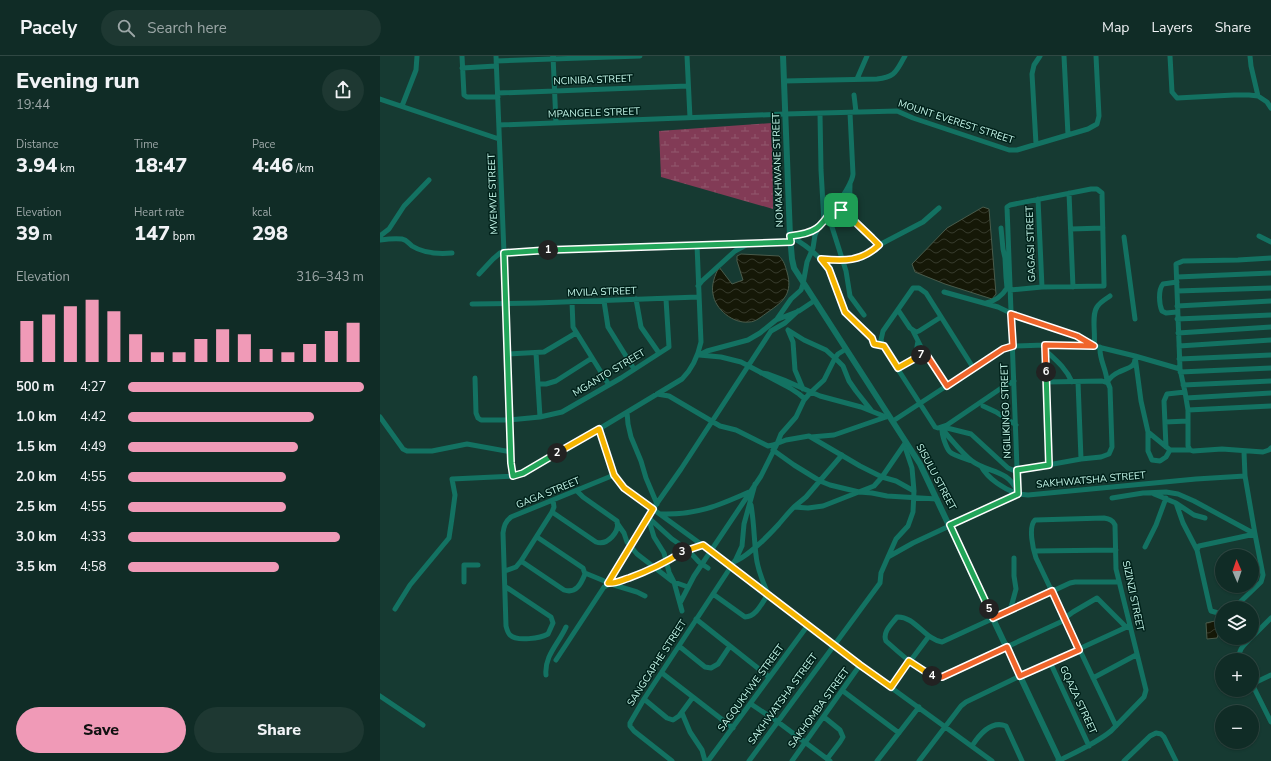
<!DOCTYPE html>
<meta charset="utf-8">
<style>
body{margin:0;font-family:"Nunito Sans",sans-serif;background:#1e3832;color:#f1f3f6;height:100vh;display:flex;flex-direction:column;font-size:15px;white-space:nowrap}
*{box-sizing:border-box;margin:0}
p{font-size:13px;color:#9ca7a7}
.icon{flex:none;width:22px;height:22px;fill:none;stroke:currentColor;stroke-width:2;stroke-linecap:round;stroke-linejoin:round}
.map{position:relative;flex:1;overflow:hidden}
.side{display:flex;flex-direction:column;background:#102c26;width:380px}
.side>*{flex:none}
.needle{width:26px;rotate:358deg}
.buttons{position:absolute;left:835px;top:493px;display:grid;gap:8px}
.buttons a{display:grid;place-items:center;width:44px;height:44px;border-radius:50%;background:#102c26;box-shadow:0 1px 3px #0004,0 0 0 1px #304843;font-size:20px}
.pin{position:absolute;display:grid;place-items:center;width:34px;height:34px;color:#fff;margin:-17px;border-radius:8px;box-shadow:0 2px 6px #0006}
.km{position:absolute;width:20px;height:20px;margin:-10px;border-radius:50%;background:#222;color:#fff;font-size:11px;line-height:20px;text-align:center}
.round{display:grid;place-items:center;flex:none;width:42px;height:42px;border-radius:21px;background:#1e3832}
.overview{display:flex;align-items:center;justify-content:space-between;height:68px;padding:0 16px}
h1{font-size:22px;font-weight:800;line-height:30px}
.figures{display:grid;grid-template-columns:repeat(3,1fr);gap:6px;height:68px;padding:4px 16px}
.figures div{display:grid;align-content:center}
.figures b{font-size:20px;font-weight:800}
.figures small{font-size:11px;font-weight:400}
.figures p{font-size:11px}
.chart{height:112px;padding:8px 16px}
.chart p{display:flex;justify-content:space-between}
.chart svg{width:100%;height:72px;margin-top:4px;stroke:#f09ab7;stroke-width:6}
.primary-button{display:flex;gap:8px;margin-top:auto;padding:8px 16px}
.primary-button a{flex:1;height:46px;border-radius:24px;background:#f09ab7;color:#111;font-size:16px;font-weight:800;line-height:46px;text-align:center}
.primary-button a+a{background:#1e3832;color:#f1f3f6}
ul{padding:0 16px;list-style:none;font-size:13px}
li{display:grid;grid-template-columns:64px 48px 1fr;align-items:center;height:30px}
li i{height:10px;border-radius:5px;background:#f09ab7}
header{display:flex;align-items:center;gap:24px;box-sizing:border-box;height:56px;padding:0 20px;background:#102c26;border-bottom:1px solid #304843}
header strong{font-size:19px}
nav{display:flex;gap:22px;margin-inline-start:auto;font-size:14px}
.search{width:280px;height:36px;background:#1e3832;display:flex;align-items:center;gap:10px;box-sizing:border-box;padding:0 14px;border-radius:22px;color:#9ca7a7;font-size:15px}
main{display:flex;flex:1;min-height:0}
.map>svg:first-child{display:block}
</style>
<header>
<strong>Pacely</strong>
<div class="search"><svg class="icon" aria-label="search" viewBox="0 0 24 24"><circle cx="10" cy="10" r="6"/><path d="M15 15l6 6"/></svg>Search here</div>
<nav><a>Map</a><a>Layers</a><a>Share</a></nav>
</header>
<main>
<section class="side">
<div class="overview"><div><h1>Evening run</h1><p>19:44</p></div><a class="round"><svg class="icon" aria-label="share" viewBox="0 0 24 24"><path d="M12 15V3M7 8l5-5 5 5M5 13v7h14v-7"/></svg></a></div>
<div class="figures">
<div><p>Distance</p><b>3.94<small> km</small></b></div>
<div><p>Time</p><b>18:47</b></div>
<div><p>Pace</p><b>4:46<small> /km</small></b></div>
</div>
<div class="figures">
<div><p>Elevation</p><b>39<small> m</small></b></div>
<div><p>Heart rate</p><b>147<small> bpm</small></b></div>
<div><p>kcal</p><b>298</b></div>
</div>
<div class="chart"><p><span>Elevation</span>316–343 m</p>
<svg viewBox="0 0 160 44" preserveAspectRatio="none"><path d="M5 44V19M15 44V15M25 44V10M35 44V6M45 44V13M55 44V27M65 44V38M75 44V38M85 44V30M95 44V24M105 44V27M115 44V36M125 44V38M135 44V33M145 44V25M155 44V20"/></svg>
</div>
<ul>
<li><b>500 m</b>4:27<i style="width:100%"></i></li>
<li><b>1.0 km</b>4:42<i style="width:79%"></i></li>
<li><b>1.5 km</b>4:49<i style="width:72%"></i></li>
<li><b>2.0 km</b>4:55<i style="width:67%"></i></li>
<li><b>2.5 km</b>4:55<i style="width:67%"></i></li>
<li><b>3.0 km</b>4:33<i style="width:90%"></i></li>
<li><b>3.5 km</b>4:58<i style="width:64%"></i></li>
</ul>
<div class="primary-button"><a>Save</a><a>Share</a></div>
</section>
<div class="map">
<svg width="891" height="705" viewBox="0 0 891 705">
<defs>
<pattern id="wetland-marsh" width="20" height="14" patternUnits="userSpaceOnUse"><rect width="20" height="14" fill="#823b56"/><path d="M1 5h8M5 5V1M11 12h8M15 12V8" fill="none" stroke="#92586e"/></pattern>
<pattern id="water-waves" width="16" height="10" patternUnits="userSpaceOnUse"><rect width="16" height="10" fill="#151807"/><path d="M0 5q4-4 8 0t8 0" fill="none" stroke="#363a2b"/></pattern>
</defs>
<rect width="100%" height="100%" fill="#163a32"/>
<path fill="url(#wetland-marsh)" d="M392,67L393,153L281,121L279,75Z"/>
<path fill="url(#water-waves)" stroke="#4a5b4b" d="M603,151L609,153L616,238L612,243L565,228L535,216L532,208L567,172Z
M361,198L399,200C404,205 405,209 407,216C413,237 404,245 388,256C382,260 376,266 369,266C353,268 335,253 333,238C331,229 335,219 339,211L352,228L363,224L357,205V200Z
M835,565H839L841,569L837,582L827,583L826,567Z"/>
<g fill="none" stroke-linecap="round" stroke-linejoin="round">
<path stroke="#137262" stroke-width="5" d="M82,0L84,39L87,41H118
M116,0L124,197L131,407L133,420
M173,0L176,67
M307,0L310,62
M684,0L688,79
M790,0L792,36L797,42L854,39H869L878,40L887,46L891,52
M870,0L871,10L878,40
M116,5L260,0
M82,12L116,10
M477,23L487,0
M404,25L497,23C516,21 516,15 525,0
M118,37L308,30
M474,39L476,56
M0,43L119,83
M22,50L36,14L37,0
M440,58L441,114L444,166
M119,69L405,58L517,55L533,62L629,94H637L708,73L717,68L719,60L716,0
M656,88L652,18L654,9L660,0
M470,127C470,140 468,153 476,165
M689,137L693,231
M658,143L662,231
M456,148C462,155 464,156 470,162C480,171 490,180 499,189
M452,171L466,215L470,240L484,259
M691,173L723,172
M0,180L9,173L24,150L49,124
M410,180C417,180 425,179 432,176C443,171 472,130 473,118L470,57
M879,180L891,186
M411,181C427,189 438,199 449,213L465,256L492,282L494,288L504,290
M744,181L755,263
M0,184C7,183 15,182 22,183C27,184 28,187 32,190C43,197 60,198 72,197
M124,197L180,194L411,187
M891,202L858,204L803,205L796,208L800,313L805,336L808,354V390L810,394L813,395L842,393L883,396L889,394L891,392
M441,203L463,205L480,202L488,198L501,188L543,166L559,152
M99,218L113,203L120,197
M797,221L891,217
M797,226L783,228C778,234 779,248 782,255L786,257L797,256
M318,230L322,225L355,195L368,188
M630,234L662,231L724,230V228L722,137L717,133H711L630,149L627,151L638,438
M797,235L891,232
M564,236L618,251L637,260L697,280L714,290C716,278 711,260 717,251C720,246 726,243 730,240
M256,243L261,271L279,297
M224,245L228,271L254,313
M192,246L193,271L229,329
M606,247C616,245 622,240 627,232L626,221L625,202L623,193L621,172
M92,248L156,247L318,241
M797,250L891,245
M518,254L530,272L536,276L539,275L561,261
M397,263L411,243L421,234L423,228L427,206L433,192L435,179L438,173
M797,263L891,259
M408,274L424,284L446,294L458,305L463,310L469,325L476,335L491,354
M408,274L413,286L415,314L423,333
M533,275L545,299
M798,277L891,271
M665,289L669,409
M799,290L891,284
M720,291C719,304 727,314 727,326
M665,294C676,304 686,312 692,326
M156,297L160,361
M127,298L164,296L196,277
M319,299L327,295L368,284L380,277L396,264L419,255L434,245
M319,299L341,301L361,306L410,332L419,338L425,343
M755,300L761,345L768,376L790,394H810
M535,302L538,285
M799,303L891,299
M518,312L539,300L545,299L548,301L567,330
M594,313L546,237L539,232H533L503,275L501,284L503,290L555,371L558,372L567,369L620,333L634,325
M800,316L891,312
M381,317L388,318L404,324L440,340L481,351L506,361
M95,322L96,357L98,362L101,364H129L160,361L182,356L241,322L289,291L286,243
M698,326L701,403
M727,326C730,322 734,318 739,316C746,312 755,312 755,303
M159,328H166L176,325L212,302
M803,329L891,325
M277,338L289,340L340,370L356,374L388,390L393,389L406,384L429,380L480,410L502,421L516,425L534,435
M806,342L891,337
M603,350L616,356L636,369
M808,354L891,350
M247,356L248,368L251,381L261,405L266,422L277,448
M0,361L23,393L27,395H52L87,388L131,396
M513,365L623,293L633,290L665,289L714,290L755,300L800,313
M785,366L808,365
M563,371L591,378L628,412L635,415L701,403L721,401L729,398L732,391L730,332L728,327L722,325L666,326
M563,371L565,376L568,380C575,388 583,398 592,405C608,417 628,413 637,435
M219,373L234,419L244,432L351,510L480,609L612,705
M562,374C562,379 566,392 570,396C574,400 587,403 592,405
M768,376V395L772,404L780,405L786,401L790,394
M431,381L454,379L506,361
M786,391L784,345L787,338L805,336
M393,394L414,409L440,425L450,429L479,436L492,437L507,440L557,443
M601,410C608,423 624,433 638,438
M774,438L796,447L814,459L825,462
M732,442L763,437L786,436L798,438L814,445L875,478
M796,447L803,467L817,494
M414,451L426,441L462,399
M172,456L216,486C228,490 240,475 237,465L203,441L197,435
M281,458C316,459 338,450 369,436
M268,461L274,481L284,497L289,516L294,526L302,555
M269,462L292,483L308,494L319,506L328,512
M237,467L244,477L247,486L257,498L292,525
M765,491L776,469L786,442
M654,495L736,494
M508,501L516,483L528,470L533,456L534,435L532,412L526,394V387
M141,505L184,534C196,538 201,528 205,518L203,512L157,481
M356,505C369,499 389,479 399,468C404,462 408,457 414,451L428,452L443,450L494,430L502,421L526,386
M125,515L136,511L141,505L172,456L174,451L173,444
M205,517L234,529L257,536L265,540
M84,526V509H98
M294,526L308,531
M228,527L273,453L301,413L391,275L405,267L418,255
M126,531L171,561L173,567L168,578C161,582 137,586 130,579C128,577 127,574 126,570L123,477C124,470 125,466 131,461L234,419
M333,538L365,561C376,561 382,547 388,538C383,526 377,513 376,499C374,483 374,466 371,449
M300,547L314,520L381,420L397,388L401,378L416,361L424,344L430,337L444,324L455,302L458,298L466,293
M854,552L881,526L883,519L875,478L865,420L864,396
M15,553L30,529L69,482L72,462L75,439L72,423L133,420L143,417L219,373L302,323C313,312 318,300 321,286L317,189
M630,555L636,533L634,520V502
M842,558L831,555L830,552L817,494L819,490L875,478
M685,562L693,556L717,542L745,570
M316,563L389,621
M685,564L570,617C566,619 561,622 556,621C544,620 515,593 506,585C502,576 512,568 517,561C535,560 544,583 562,586L690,527L695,526H739
M872,581L891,562
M299,590L325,611L331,612L338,608L350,590
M176,604L224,531L230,528L259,518L276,511L304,495L323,489
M860,604C857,594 864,589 871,582
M670,606L709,690
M282,617L353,672
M166,619C164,600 179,587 186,571
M713,622L756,599
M872,628L891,666
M872,628L891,619
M511,631L549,580
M463,635L519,677
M0,640L43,669
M264,643L287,662L293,664L299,660L313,641
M371,648L398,666L450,705
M302,657L310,676L322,694L325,705
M444,661L460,674L463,681L460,686L447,703
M592,690C599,679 611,664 626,670L642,705
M292,705L254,675L250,670V667L264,643L356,503L362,490L364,468L375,428
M328,705L428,569
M369,705L500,527L501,517L508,501L533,487L638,438L648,439L816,423L865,420
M412,705L480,609
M497,705L539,651
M539,705L581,650L586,646L640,620L749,570
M678,705C696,696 715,688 731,675L764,641L766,634L736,513L735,469C733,464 729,463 724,462L655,464C648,471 653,493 656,502L736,670
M744,705L770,680L776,677L781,678L784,681L796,705"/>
<path stroke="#137262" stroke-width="6" d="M403,0L410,180L412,203L414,212L540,408L680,705"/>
</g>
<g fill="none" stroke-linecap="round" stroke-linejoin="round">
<defs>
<path id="split-1" d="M168,194L411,186L410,180C439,177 441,170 456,148L461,154"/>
<path id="split-2" d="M168,194L124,197L131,407L133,420L143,417L177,397"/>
<path id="split-3" d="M177,397L219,373L234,419L244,432L273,453L228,527C235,528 242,524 249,522C268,515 285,507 302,496"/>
<path id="split-4" d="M302,496L323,489L480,609L511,631L529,605L552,620"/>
<path id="split-5" d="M552,620L562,621L627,591L640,620L699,594L672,535L613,562L609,553"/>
<path id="split-6" d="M609,553L570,469L638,438L637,414L669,409L666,316"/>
<path id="split-7" d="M541,299H545L548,301L567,330L623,293L633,290L631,258L697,280L714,290L665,289L666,316"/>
<path id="split-8" d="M461,154L469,160L492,182L499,189C481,206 464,205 441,203L449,213L465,256L492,282L494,288L504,290L518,312L541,299"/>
</defs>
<use href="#split-1" stroke="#fff" stroke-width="8"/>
<use href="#split-2" stroke="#fff" stroke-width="8"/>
<use href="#split-3" stroke="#fff" stroke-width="8"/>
<use href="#split-4" stroke="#fff" stroke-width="8"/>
<use href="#split-5" stroke="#fff" stroke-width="8"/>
<use href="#split-6" stroke="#fff" stroke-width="8"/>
<use href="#split-7" stroke="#fff" stroke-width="8"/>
<use href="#split-8" stroke="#fff" stroke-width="8"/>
<use href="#split-1" stroke="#22a559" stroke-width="5"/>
<use href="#split-2" stroke="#22a559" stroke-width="5"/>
<use href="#split-3" stroke="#f5b400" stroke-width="5"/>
<use href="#split-4" stroke="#f5b400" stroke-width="5"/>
<use href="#split-5" stroke="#f0652b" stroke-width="5"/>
<use href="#split-6" stroke="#22a559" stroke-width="5"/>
<use href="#split-7" stroke="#f0652b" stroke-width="5"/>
<use href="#split-8" stroke="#f5b400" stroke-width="5"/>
</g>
<g text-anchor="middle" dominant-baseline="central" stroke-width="3" stroke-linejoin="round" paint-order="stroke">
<g font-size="10" fill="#c6f8eb" stroke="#00211a">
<text transform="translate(213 24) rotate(-2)">NCINIBA STREET</text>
<text transform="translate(214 57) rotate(-2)">MPANGELE STREET</text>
<text transform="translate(576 66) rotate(18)">MOUNT EVEREST STREET</text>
<text transform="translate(398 114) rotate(-92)">NOMAKHWANE STREET</text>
<text transform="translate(113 138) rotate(-92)">MVEMVE STREET</text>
<text transform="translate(651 188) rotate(-92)">GAGASI STREET</text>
<text transform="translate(222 236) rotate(-2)">MVILA STREET</text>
<text transform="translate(229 317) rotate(-31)">MGANTO STREET</text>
<text transform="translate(626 355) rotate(-92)">NGILIKINGO STREET</text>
<text transform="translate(556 421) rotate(62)">SISULU STREET</text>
<text transform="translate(711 424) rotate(-5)">SAKHWATSHA STREET</text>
<text transform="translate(168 437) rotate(-22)">GAGA STREET</text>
<text transform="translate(753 540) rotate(78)">SIZINZI STREET</text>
<text transform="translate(277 607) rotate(-57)">SANGCAPHE STREET</text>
<text transform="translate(371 632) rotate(-54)">SAGQUKHWE STREET</text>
<text transform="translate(403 643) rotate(-54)">SAKHWATSHA STREET</text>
<text transform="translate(698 644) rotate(65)">GQAZA STREET</text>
<text transform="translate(439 652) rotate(-54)">SAKHOMBA STREET</text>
</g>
</g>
</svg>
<div class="buttons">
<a><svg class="needle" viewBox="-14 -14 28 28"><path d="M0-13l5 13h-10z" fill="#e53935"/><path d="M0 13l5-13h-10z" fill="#9ca7a7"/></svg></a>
<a><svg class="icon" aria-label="layers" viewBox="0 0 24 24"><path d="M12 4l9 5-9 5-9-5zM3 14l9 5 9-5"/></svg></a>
<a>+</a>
<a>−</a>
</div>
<div class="pin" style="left:461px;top:154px;background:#1e9e55"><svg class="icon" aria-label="arrive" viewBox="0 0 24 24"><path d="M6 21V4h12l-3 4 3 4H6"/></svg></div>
<b class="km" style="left:168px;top:194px">1</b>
<b class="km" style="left:177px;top:397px">2</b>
<b class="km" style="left:302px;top:496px">3</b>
<b class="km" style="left:552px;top:620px">4</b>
<b class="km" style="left:609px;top:553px">5</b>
<b class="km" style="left:666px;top:316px">6</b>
<b class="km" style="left:541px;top:299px">7</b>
</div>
</main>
